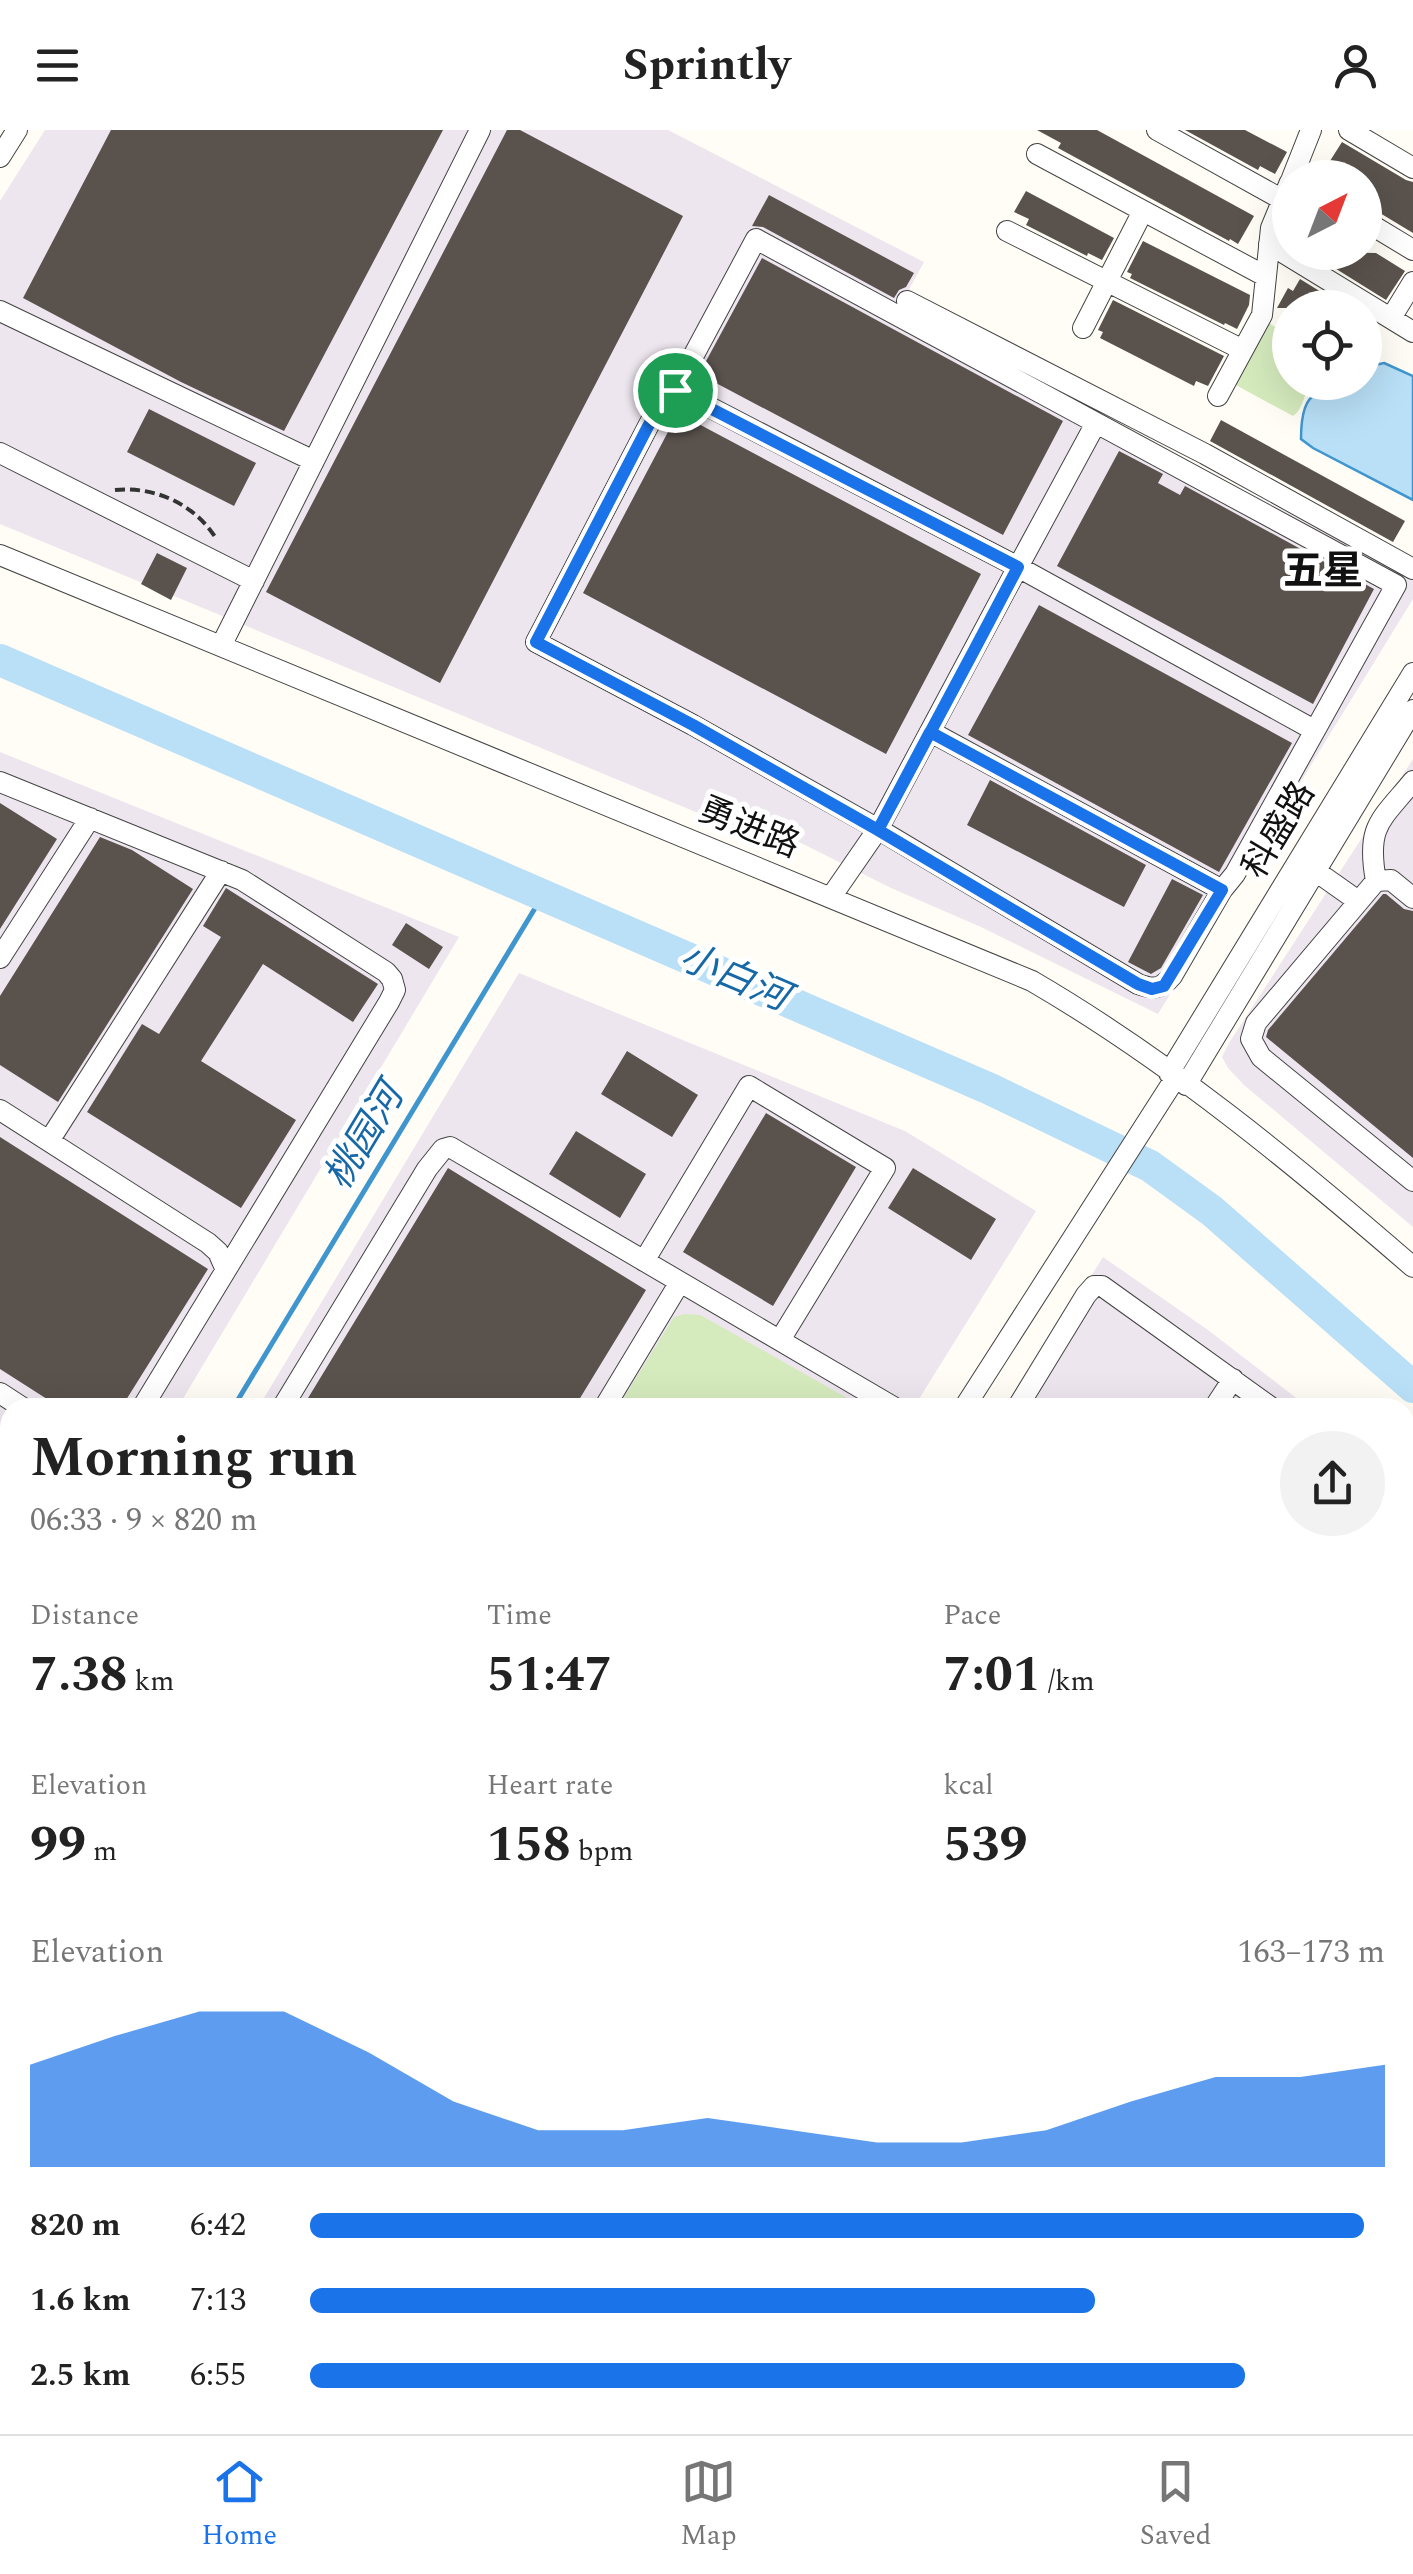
<!DOCTYPE html>
<meta charset="utf-8">
<style>
body{margin:0;font-family:Spectral,"Noto Sans SC",serif;background:#f2f2f2;color:#222;height:100vh;display:flex;flex-direction:column;font-size:38px;white-space:nowrap}
*{box-sizing:border-box;margin:0}
p{font-size:32px;color:#767676}
.icon{flex:none;width:55px;height:55px;fill:none;stroke:currentColor;stroke-width:2;stroke-linecap:round;stroke-linejoin:round}
.map{position:relative;flex:1;overflow:hidden}
.details{position:absolute;left:0px;top:1268px;width:1415px;height:1038px;display:flex;flex-direction:column;background:#fff;border-radius:30px 30px 0 0;box-shadow:0 10px 40px #0002}
.details>*{flex:none}
.needle{width:65px;rotate:42deg}
.tools{position:absolute;left:1272px;top:30px;display:grid;gap:20px}
.tools a{display:grid;place-items:center;width:110px;height:110px;border-radius:50%;background:#fff;box-shadow:0 10px 40px #0002;font-size:50px}
.pin{position:absolute;display:grid;place-items:center;width:85px;height:85px;color:#fff;margin:-42px;border:5px solid #fff;border-radius:50%;box-shadow:0 2px 10px #0007}
.round{display:grid;place-items:center;flex:none;width:105px;height:105px;border-radius:52px;background:#f2f2f2}
.overview{display:flex;align-items:center;justify-content:space-between;height:170px;padding:0 30px}
h1{font-size:55px;font-weight:700;line-height:75px}
.figures{display:grid;grid-template-columns:repeat(3,1fr);gap:15px;height:170px;padding:10px 30px}
.figures div{display:grid;align-content:center}
.figures b{font-size:50px;font-weight:700}
.figures small{font-size:28px;font-weight:400}
.figures p{font-size:28px}
.chart{height:280px;padding:20px 30px}
.chart p{display:flex;justify-content:space-between}
.chart svg{width:100%;height:180px;margin-top:10px;fill:#1a73e8;opacity:.7}
ul{padding:0 30px;list-style:none;font-size:32px}
li{display:grid;grid-template-columns:160px 120px 1fr;align-items:center;height:75px}
li i{height:25px;border-radius:12px;background:#1a73e8}
header{display:flex;justify-content:space-between;align-items:center;height:130px;padding:0 30px;background:#fff;font-size:45px;font-weight:700}
.tab-bar{display:flex;justify-content:space-around;align-items:center;height:140px;border-top:2px solid #e0e0e0;background:#fff;font-size:28px;color:#767676}
.tab-bar a{display:grid;justify-items:center;gap:5px}
.tab-bar .on{color:#1a73e8}
.map>svg:first-child{display:block}
</style>
<header><svg class="icon" aria-label="menu" viewBox="0 0 24 24"><path d="M4 6h16M4 12h16M4 18h16"/></svg>Sprintly<svg class="icon" aria-label="person" viewBox="0 0 24 24"><circle cx="12" cy="8" r="4"/><path d="M4 21q1-7 8-7t8 7"/></svg></header>
<div class="map">
<svg width="1413" height="2304" viewBox="0 0 1413 2304">
<rect width="100%" height="100%" fill="#fffdf5"/>
<path fill="#eee6ef" d="M45,0H668L924,132L899,178L1413,449V469L1158,884L981,797L891,758L795,710L780,717L0,394V71Z
M0,622L459,807L178,1277L10,1278V1313L0,1307Z
M1413,629V1097L1244,955L1228,938L1222,927L1229,913Z
M519,843L905,1001L1036,1081L914,1277L258,1278Z
M1103,1127L1208,1200L1308,1277L1008,1278Z
M1405,1361L1413,1368V2207L1405,2202Z
M0,1375L10,1382V1553L0,1569Z
M10,1701V2191L0,2185V1718Z
M1405,2268L1413,2273V2304H381L387,2295H1405Z"/>
<path fill="#d5ebbd" d="M1267,192L1290,206V252L1314,253C1302,262 1305,278 1293,286L1232,253Z
M684,1184L700,1185L713,1192L863,1277H618L674,1187Z
M938,2295H1370L1384,2304H952Z"/>
<path fill="#b9e0f7" stroke="#3f96cf" stroke-width="2.5" d="M1384,233L1413,246V370L1313,318L1301,309C1301,297 1302,269 1317,264C1323,262 1329,264 1334,263C1348,258 1349,252 1365,252V242L1375,235Z"/>
<g fill="none" stroke-linecap="round" stroke-linejoin="round">
<path stroke="#3f96cf" stroke-width="5" d="M233,1278L543,765
M0,1661L10,1645"/>
<path stroke="#b9e0f7" stroke-width="32" d="M0,530L990,959L1150,1036L1212,1081L1413,1257"/>
</g>
<path fill="#5a524d" d="M111,0H443L284,301L181,252L23,168Z
M507,0H520L683,86L440,553L266,462Z
M1037,0H1097L1254,86L1238,114L1230,109L1229,111L1058,18L1061,13Z
M1185,0H1245L1287,22L1275,44L1260,36L1258,40Z
M1342,12L1406,50L1413,52V103L1365,74V48H1333L1323,42Z
M1026,61L1114,108L1102,130L1088,123L1087,126L1026,95L1029,89L1014,82Z
M769,65L914,143L906,157L899,160L894,168L763,97L752,96Z
M1143,111L1250,165L1249,175L1237,199L1225,193L1224,195L1130,148L1132,144L1127,142Z
M1309,122L1376,123L1405,141L1386,170Z
M762,128L1063,291L1003,405L699,244Z
M1300,149L1347,178H1277L1288,158L1293,161Z
M1113,170L1224,226L1208,256L1196,251L1194,256L1100,208L1103,202L1098,200Z
M149,279L256,333L234,376L127,322Z
M678,283L981,444L886,624L583,463Z
M1221,290L1405,391L1393,412L1210,311Z
M1119,321L1163,344L1158,353L1180,365L1185,356L1374,459L1313,574L1057,436Z
M157,423L187,438L171,470L141,454Z
M1039,475L1292,613L1219,742L968,605Z
M990,650L1146,735L1124,777L967,695Z
M0,673L57,709L0,799Z
M100,707L132,720L193,759L58,972L0,935V866Z
M1172,749L1203,765L1161,838L1151,844L1128,832Z
M226,758L378,854L353,892L263,834L201,931L296,990L241,1078L87,982L142,894L159,904L221,807L203,796Z
M1383,764H1386L1404,779L1413,781V1028L1266,907L1268,900Z
M406,793L443,817L429,839L392,815Z
M627,921L698,965L672,1007L601,964Z
M766,983L856,1037L773,1176L683,1122Z
M576,1001L646,1044L620,1088L549,1044Z
M0,1007L208,1139L121,1278H61L0,1239Z
M448,1038L646,1160L574,1278H302Z
M913,1038L996,1089L971,1130L888,1078Z"/>
<g fill="none" stroke-linecap="round" stroke-linejoin="round">
<defs>
<path id="minor" d="M1157,0L1283,70
M1349,0L1413,38
M1037,24L1265,146
M0,27L17,0
M1292,48L1311,0
M1365,91L1413,120
M1007,101L1243,220
M1269,114L1413,202
M907,171L1205,324L1413,439
M0,181L314,331
M1391,188L1413,152
M1083,198L1143,81
M675,260L756,109L1396,455L1235,744L1222,760L1172,846C1161,859 1154,860 1138,854L878,699L693,595L536,512L669,256L1018,437L1096,293
M1218,266L1262,185L1271,98L1290,52
M0,323L254,451
M0,425L1032,851C1169,931 1293,1033 1413,1137
M221,516L480,0
M931,602L1222,760
M0,652L242,750L386,842L392,849L395,860L389,872L226,1140
M1307,735L1358,771
M1376,751C1366,696 1380,691 1413,651
M831,767L878,699L1018,437L1314,600
M1413,768L1391,750L1376,751L1256,893L1251,909L1261,927L1413,1051
M0,828L90,688
M1169,943L1413,543
M1186,955L1413,580
M0,980L208,1113L218,1122L226,1140L142,1278
M49,1011L221,741
M644,1131L749,956L885,1038L780,1210
M0,1263L23,1278
M282,1278L427,1039L443,1019L450,1017L895,1278
M604,1278L680,1152
M964,1278L1176,947
M1017,1278L1086,1165L1094,1156H1102L1272,1278
M1214,1278L1233,1249
M0,1331L10,1338
M1405,1389L1413,1396
M0,1402L10,1408
M0,1521L10,1504
M0,1741L10,1725
M1405,1743L1413,1748
M1405,1958L1413,1946
M0,2111L10,2117
M0,2214L10,2220
M1405,2227L1413,2232
M143,2295L159,2304
M495,2295L509,2304
M663,2295L677,2304
M853,2295L868,2304
M923,2295L937,2304
M336,2304L341,2295
M387,2304L393,2295
M526,2304L532,2295
M773,2304L779,2295"/>
</defs>
<use href="#minor" stroke="#444" stroke-width="22"/>
<path stroke="#333" stroke-width="4" stroke-dasharray="10 5" stroke-linecap="butt" d="M115,360C156,356 196,375 217,410"/>
<use href="#minor" stroke="#fff" stroke-width="20"/>
</g>
<g fill="none" stroke-linecap="round" stroke-linejoin="round">
<defs>
<path id="route" d="M675,260L1018,437C972,525 925,612 878,700L1138,854L1152,859L1164,856L1222,760L930,602L878,700L693,595L536,512L669,256L675,260"/>
</defs>
<use href="#route" stroke="#fff" stroke-width="20"/>
<use href="#route" stroke="#1a73e8" stroke-width="12"/>
</g>
<g text-anchor="middle" dominant-baseline="central" stroke-width="10" stroke-linejoin="round" paint-order="stroke">
<g font-size="35" fill="#111" stroke="#fff">
<text transform="translate(749 698) rotate(22)">勇进路</text>
<text transform="translate(1279 700) rotate(-59)">科盛路</text>
</g>
<g font-size="38" font-style="italic" fill="#1768a6" stroke="#fff">
<text transform="translate(734 848) rotate(23)">小白河</text>
<text transform="translate(365 1007) rotate(-59)">桃园河</text>
</g>
<g font-size="40" font-weight="bold" fill="#111" stroke="#fff">
<text x="1323" y="442">五星</text>
</g>
</g>
</svg>
<div class="tools">
<a><svg class="needle" viewBox="-14 -14 28 28"><path d="M0-13l5 13h-10z" fill="#e53935"/><path d="M0 13l5-13h-10z" fill="#767676"/></svg></a>
<a><svg class="icon" aria-label="locate" viewBox="0 0 24 24"><circle cx="12" cy="12" r="6"/><path d="M12 2v4M12 18v4M2 12h4M18 12h4"/></svg></a>
</div>
<div class="pin" style="left:675px;top:260px;background:#1e9e55"><svg class="icon" aria-label="arrive" viewBox="0 0 24 24"><path d="M6 21V4h12l-3 4 3 4H6"/></svg></div>
<section class="details">
<div class="overview"><div><h1>Morning run</h1><p>06:33 · 9 × 820 m</p></div><a class="round"><svg class="icon" aria-label="share" viewBox="0 0 24 24"><path d="M12 15V3M7 8l5-5 5 5M5 13v7h14v-7"/></svg></a></div>
<div class="figures">
<div><p>Distance</p><b>7.38<small> km</small></b></div>
<div><p>Time</p><b>51:47</b></div>
<div><p>Pace</p><b>7:01<small> /km</small></b></div>
</div>
<div class="figures">
<div><p>Elevation</p><b>99<small> m</small></b></div>
<div><p>Heart rate</p><b>158<small> bpm</small></b></div>
<div><p>kcal</p><b>539</b></div>
</div>
<div class="chart"><p><span>Elevation</span>163–173 m</p>
<svg viewBox="0 0 160 44" preserveAspectRatio="none"><path d="M0 44V19L10 12L20 6L30 6L40 16L50 28L60 35L70 35L80 32L90 35L100 38L110 38L120 35L130 28L140 22L150 22L160 19V44z"/></svg>
</div>
<ul>
<li><b>820 m</b>6:42<i style="width:98%"></i></li>
<li><b>1.6 km</b>7:13<i style="width:73%"></i></li>
<li><b>2.5 km</b>6:55<i style="width:87%"></i></li>
</ul>
</section>
</div>
<nav class="tab-bar">
<a class="on"><svg class="icon" aria-label="home" viewBox="0 0 24 24"><path d="M3 11l9-7 9 7M6 9v11h12V9"/></svg>Home</a>
<a><svg class="icon" aria-label="map" viewBox="0 0 24 24"><path d="M3 6l6-2 6 2 6-2v14l-6 2-6-2-6 2zM9 4v14M15 6v14"/></svg>Map</a>
<a><svg class="icon" aria-label="saved" viewBox="0 0 24 24"><path d="M7 4h10v16l-5-4-5 4z"/></svg>Saved</a>
</nav>
